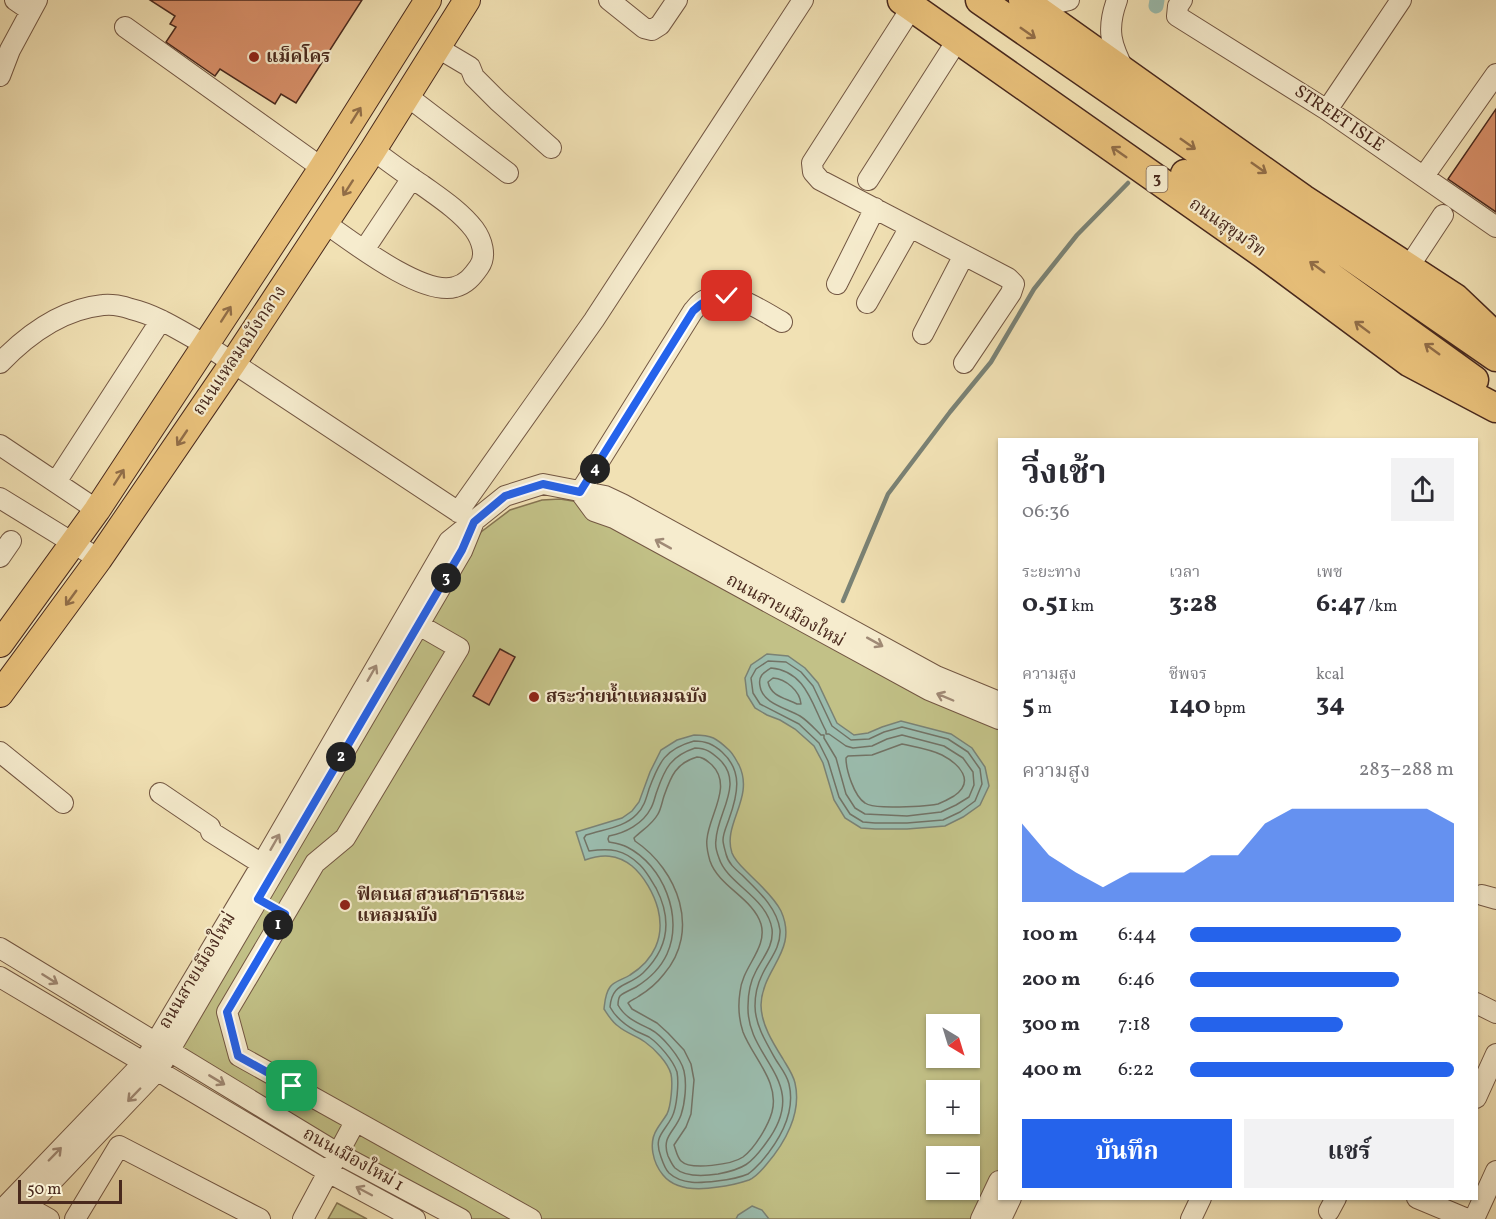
<!DOCTYPE html>
<html lang="th">
<meta charset="utf-8">
<style>
body{margin:0;font-family:Vollkorn,"Noto Serif Thai",serif;background:#f2f2f3;color:#2b2b33;height:100vh;display:flex;flex-direction:column;font-size:22px;white-space:nowrap}
*{box-sizing:border-box;margin:0}
p{font-size:20px;color:#7c7c81}
.icon{flex:none;width:33px;height:33px;fill:none;stroke:currentColor;stroke-width:2;stroke-linecap:round;stroke-linejoin:round}
.map{position:relative;flex:1;overflow:hidden}
.panel{position:absolute;left:998px;top:438px;width:480px;height:762px;display:flex;flex-direction:column;background:#fff;border-radius:0px;box-shadow:0 2px 4px #0004}
.panel>*{flex:none}
.needle{width:39px;rotate:142deg}
.tools{position:absolute;left:926px;top:1014px;display:grid;gap:12px}
.tools a{display:grid;place-items:center;width:54px;height:54px;border-radius:0px;background:#fff;box-shadow:0 2px 4px #0004;font-size:30px}
.scale{position:absolute;left:18px;bottom:15px;width:104px;box-sizing:border-box;padding-left:6px;border:3px solid #49291d;border-top:0;font-size:16px;line-height:21px;white-space:nowrap;color:#49291d;-webkit-text-stroke:4px #f6ecce;paint-order:stroke}
.pin{position:absolute;display:grid;place-items:center;width:51px;height:51px;color:#fff;margin:-26px;border-radius:12px;box-shadow:0 3px 9px #0006}
.km{position:absolute;width:30px;height:30px;margin:-15px;border-radius:50%;background:#222;color:#fff;font-size:16px;line-height:30px;text-align:center}
.round{display:grid;place-items:center;flex:none;width:63px;height:63px;border-radius:0px;background:#f2f2f3}
.summary{display:flex;align-items:center;justify-content:space-between;height:102px;padding:0 24px}
h1{font-size:33px;font-weight:700;line-height:45px}
.stats{display:grid;grid-template-columns:repeat(3,1fr);gap:9px;height:102px;padding:6px 24px}
.stats div{display:grid;align-content:center}
.stats b{font-size:26px;font-weight:700}
.stats small{font-size:16px;font-weight:400}
.stats p{font-size:16px}
.chart{height:168px;padding:12px 24px}
.chart p{display:flex;justify-content:space-between}
.chart svg{width:100%;height:108px;margin-top:6px;fill:#2563eb;opacity:.7}
.cta{display:flex;gap:12px;margin-top:auto;padding:12px 24px}
.cta a{flex:1;height:69px;border-radius:0px;background:#2563eb;color:#fff;font-size:24px;font-weight:700;line-height:69px;text-align:center}
.cta a+a{background:#f2f2f3;color:#2b2b33}
ul{padding:0 24px;list-style:none;font-size:20px}
li{display:grid;grid-template-columns:96px 72px 1fr;align-items:center;height:45px}
li i{height:15px;border-radius:8px;background:#2563eb}
.map>svg:first-child{display:block}
</style>
<div class="map">
<svg width="1496" height="1219" viewBox="0 0 1496 1219">
<rect width="100%" height="100%" fill="#f1e1b4"/>
<filter id="stains"><feTurbulence type="fractalNoise" baseFrequency=".00333" numOctaves="4"/><feColorMatrix values="0 0 0 0 .2 0 0 0 0 .09 0 0 0 0 .02 0 0 0 .5 -.17"/></filter>
<radialGradient id="worn" r=".72"><stop offset=".6" stop-color="#630" stop-opacity="0"/><stop offset="1" stop-color="#630" stop-opacity=".3"/></radialGradient>
<path fill="#c2c187" stroke="#867552" stroke-width="1.5" fill-rule="evenodd" d="M560,499L579,502L999,726V1178L980,1219H461L169,1051L481,532L510,510L542,500ZM936,1024H969V1058H936ZM936,1090H969V1124H936ZM936,1156H969V1190H936Z
M337,1203L367,1219H328Z"/>
<path fill="#9bbdaf" stroke="#7a8275" stroke-width="1.5" d="M767,654L788,656L805,668L818,683L837,723L854,735L868,733L882,727L901,721L951,734L972,748L985,767L989,786L980,805L963,817L945,826L907,829H875L861,828L845,818L834,800L823,763L814,746L795,729L780,720L767,715L755,708L747,695L745,678L751,665Z
M694,735C712,735 716,738 729,750C734,755 736,760 739,765C755,798 722,824 732,853C735,861 742,867 749,874C760,885 774,897 781,911C799,951 762,968 761,1005C761,1024 773,1043 783,1059C787,1066 793,1074 795,1083C802,1113 785,1143 766,1165C761,1171 756,1177 749,1180C740,1183 728,1186 718,1187C700,1190 676,1191 663,1175C653,1163 648,1143 657,1129C660,1124 664,1119 667,1114C671,1106 673,1083 671,1074C668,1063 655,1049 645,1042C637,1036 626,1033 618,1026C612,1022 608,1015 604,1009C605,1001 605,994 610,987C614,981 624,979 630,975C654,960 665,937 658,909C654,894 644,876 632,866C617,854 602,854 585,860L576,832L622,818L632,811L639,802L650,772L661,750L677,740Z
M752,1206L762,1210L769,1219H736L738,1215Z"/>
<g fill="none" stroke-linecap="round" stroke-linejoin="round">
<path stroke="#727366" stroke-width="1.5" d="M768,661L786,662L801,672L813,686L832,726L851,740L869,739L884,732L902,727L948,739L968,752L980,769L982,784L975,801L960,812L943,820L907,823H875L863,822L850,814L839,797L828,761L819,743L799,724L760,704L753,693L751,678L756,669Z
M771,668C806,671 812,705 826,731V734H829L846,746L853,748L872,746L887,739L902,735L944,746L963,758L973,772L974,785L969,797L956,805L941,812L907,816L865,814L855,808L846,794L836,758L824,738V735H821C814,728 808,721 800,716C786,708 762,703 760,686C758,676 763,673 771,668Z
M773,678C786,679 800,691 801,704H797C786,698 771,697 768,682Z
M694,741C706,741 713,744 722,752C743,771 738,794 729,819C727,825 723,833 723,840C723,844 725,850 726,854C728,863 735,869 742,875C757,890 777,907 780,930C781,948 769,960 762,975C757,985 755,995 755,1006C755,1025 767,1044 776,1060C781,1068 787,1075 789,1084C796,1113 779,1141 761,1162C757,1166 753,1171 748,1174C739,1178 726,1180 717,1181C701,1183 682,1185 669,1173C665,1169 663,1163 661,1157C653,1136 664,1133 672,1117C677,1107 679,1083 677,1072C673,1060 659,1044 649,1037C645,1035 640,1033 636,1031C625,1025 616,1018 610,1007C612,982 628,987 643,973C669,948 672,919 656,888C651,880 647,872 640,865C624,849 610,848 589,851L584,838L586,835C603,829 624,828 637,814C644,807 646,799 649,789C659,762 665,749 694,741Z
M902,744C915,747 930,749 942,755C959,764 976,781 954,796C949,799 943,802 938,804C923,807 906,807 892,807C883,806 872,808 865,803C854,796 846,770 846,758L848,756L872,755Z
M695,748C706,748 711,752 719,759C745,783 717,813 716,840C715,845 717,853 719,858C727,884 767,897 772,929C774,946 763,957 756,971C750,982 748,993 748,1006C746,1060 813,1081 766,1143C751,1164 744,1169 718,1174C705,1176 686,1178 675,1168C672,1165 670,1160 668,1156C661,1136 675,1132 681,1115C685,1103 687,1084 684,1071C681,1058 662,1035 650,1029C638,1023 625,1018 618,1005C618,1001 618,999 620,996C624,992 631,990 636,987C649,979 661,967 667,954C684,917 663,865 627,847C622,844 615,843 609,842L608,839L609,836C625,833 643,824 651,808C654,803 655,796 657,791C665,768 671,756 695,748Z
M697,757C704,757 707,761 712,765C733,786 709,815 707,839C706,845 708,854 710,861C719,887 753,898 761,924C768,948 742,967 740,992C738,1005 739,1020 743,1032C753,1058 780,1082 772,1112C768,1126 755,1148 743,1157C733,1164 691,1171 681,1161C677,1157 676,1150 674,1145L686,1127L691,1114L694,1080L691,1064L684,1050L668,1033L657,1023L632,1009L628,1003C631,1000 635,999 639,996C649,990 657,983 664,974C701,931 678,870 635,841L634,838C642,830 652,825 658,814C661,809 662,802 664,796C671,776 676,763 697,757Z"/>
<path stroke="#7a8275" stroke-width="4.5" d="M843,601L888,494L950,412L991,362L1034,289L1077,235L1128,183"/>
<path stroke="#9bbdaf" stroke-width="15" d="M1156,6L1157,0"/>
</g>
<path fill="#d78f69" stroke="#49291d" stroke-width="1.5" d="M150,0H362L296,103L281,94L275,104L220,69L215,76L166,42L176,27L170,24L175,16Z
M1496,109V212L1448,179Z
M500,649L515,657L489,705L473,696Z"/>
<g fill="none" stroke-linecap="round" stroke-linejoin="round">
<defs>
<path id="minor" d="M15,0L31,11
M609,0L644,28L652,30L660,25L677,0
M1117,0C1106,30 1111,45 1125,72
M1182,0L1178,6L1177,16L1327,110L1496,227
M912,7L812,163L813,172L820,180L1008,278L1014,284L1011,293L964,363
M1035,8L1069,0
M125,27L322,168
M438,48L470,67L474,77L498,101L551,148
M0,76L10,50L37,0
M407,96L508,173
M1327,110L1401,0
M1424,176L1496,74
M868,180L958,39
M325,223C351,241 423,297 455,287C466,284 472,277 479,267C487,256 482,240 474,229C460,211 440,198 422,185C405,174 389,162 373,150
M364,250L412,178
M1408,268L1443,215
M837,284L875,208
M867,303L910,227
M923,334L964,255
M0,363C27,335 63,309 103,305C111,304 123,306 131,309C157,315 182,332 206,345L469,519
M0,445L97,510
M56,482L161,320
M580,492L594,511L614,518L929,690L999,719
M580,492L693,311C696,308 699,303 703,301C729,286 760,310 782,322
M0,498L99,559
M458,512L594,320L803,0
M0,557L11,541
M405,617L459,648L345,838L315,863L227,1012L239,1056L531,1219
M0,752L63,803
M160,793L210,827L211,832L262,864
M1482,895L1496,899
M0,948L339,1154L461,1219
M0,977L328,1172L415,1219
M1476,1003L1496,1013
M1476,1098L1496,1054
M1417,1198L1467,1219
M17,1201L49,1219
M1329,1211L1336,1198
M0,1212L144,1062L262,864L449,541L505,496L543,484L605,496L622,504L936,676L999,702
M16,1219L158,1070L462,551L473,524
M75,1219L119,1146L260,1219
M303,1219L355,1122
M981,1219L999,1181
M1001,1219L1011,1198
M1191,1219L1201,1198
M1474,1219L1496,1171"/>
<path id="major" d="M0,644L97,510L322,168L428,0
M0,694L99,559L233,363L373,150L467,0"/>
<path id="highway" d="M902,0L1262,253L1409,362L1496,408
M980,0L1496,357
M1023,0L1303,199L1455,298L1496,337
M1185,174L1277,238L1474,380"/>
</defs>
<use href="#minor" stroke="#735743" stroke-width="22"/>
<use href="#major" stroke="#49291d" stroke-width="28"/>
<use href="#highway" stroke="#49291d" stroke-width="31"/>
<use href="#minor" stroke="#f6ecce" stroke-width="20"/>
<use href="#major" stroke="#e8c07a" stroke-width="26"/>
<use href="#highway" stroke="#e8c07a" stroke-width="28"/>
</g>
<defs><path id="oneway-shaft" d="M-6 0H5M1.5-3L5.5 0L1.5 3" fill="none" stroke-width="1.6" stroke-linecap="round" stroke-linejoin="round" transform="scale(1.5)"/></defs>
<g stroke="#916d47">
<use href="#oneway-shaft" transform="translate(1028 33) rotate(35)"/>
<use href="#oneway-shaft" transform="translate(356 115) rotate(-58)"/>
<use href="#oneway-shaft" transform="translate(1188 144) rotate(35)"/>
<use href="#oneway-shaft" transform="translate(1119 152) rotate(-145)"/>
<use href="#oneway-shaft" transform="translate(1259 168) rotate(35)"/>
<use href="#oneway-shaft" transform="translate(348 188) rotate(123)"/>
<use href="#oneway-shaft" transform="translate(1317 267) rotate(-144)"/>
<use href="#oneway-shaft" transform="translate(226 314) rotate(-57)"/>
<use href="#oneway-shaft" transform="translate(1362 327) rotate(-143)"/>
<use href="#oneway-shaft" transform="translate(1432 349) rotate(-144)"/>
<use href="#oneway-shaft" transform="translate(182 438) rotate(124)"/>
<use href="#oneway-shaft" transform="translate(119 477) rotate(-57)"/>
<use href="#oneway-shaft" transform="translate(71 598) rotate(126)"/>
</g>
<g stroke="#a08a76">
<use href="#oneway-shaft" transform="translate(663 544) rotate(-151)"/>
<use href="#oneway-shaft" transform="translate(875 642) rotate(29)"/>
<use href="#oneway-shaft" transform="translate(372 673) rotate(-60)"/>
<use href="#oneway-shaft" transform="translate(945 697) rotate(-157)"/>
<use href="#oneway-shaft" transform="translate(275 842) rotate(-60)"/>
<use href="#oneway-shaft" transform="translate(50 979) rotate(32)"/>
<use href="#oneway-shaft" transform="translate(217 1080) rotate(31)"/>
<use href="#oneway-shaft" transform="translate(134 1095) rotate(134)"/>
<use href="#oneway-shaft" transform="translate(55 1154) rotate(-46)"/>
<use href="#oneway-shaft" transform="translate(364 1191) rotate(-152)"/>
</g>
<g fill="none" stroke-linecap="round" stroke-linejoin="round">
<defs>
<path id="route" d="M292,1086L238,1056L227,1012L285,914L258,899L462,550L474,522L505,496L543,484L580,492L693,311C705,300 711,297 727,296"/>
</defs>
<use href="#route" stroke="#fff" stroke-width="12"/>
<use href="#route" stroke="#2563eb" stroke-width="8"/>
</g>
<g fill="#8f2418" stroke="#f6ecce" stroke-width="2">
<circle cx="254" cy="57" r="6"/>
<circle cx="534" cy="697" r="6"/>
<circle cx="345" cy="905" r="6"/>
</g>
<g text-anchor="middle" dominant-baseline="central" stroke-width="4.5" stroke-linejoin="round" paint-order="stroke">
<rect fill="#f6ecce" stroke="#7d6452" stroke-width="1.5" x="1146.5" y="166" width="21" height="26" rx="4.5"/>
<g font-size="16" font-weight="bold" fill="#49291d">
<text x="1157" y="179">3</text>
</g>
<g font-size="18" font-weight="bold" fill="#49291d" stroke="#f6ecce" text-anchor="start">
<text x="266" y="57">แม็คโคร</text>
<text x="546" y="697">สระว่ายน้ำแหลมฉบัง</text>
<text x="357" y="895">ฟิตเนส สวนสาธารณะ<tspan x="357" dy="21">แหลมฉบัง</tspan></text>
</g>
<g font-size="18" fill="#49291d" stroke="#f6ecce">
<text transform="translate(1339 119) rotate(34)">STREET ISLE</text>
<text transform="translate(1227 228) rotate(35)">ถนนสุขุมวิท</text>
<text transform="translate(240 351) rotate(-56)">ถนนแหลมฉบังกลาง</text>
<text transform="translate(785 611) rotate(29)">ถนนสายเมืองใหม่</text>
<text transform="translate(198 971) rotate(-59)">ถนนสายเมืองใหม่</text>
<text transform="translate(353 1160) rotate(29)">ถนนเมืองใหม่ 1</text>
</g>
</g>
<rect width="100%" height="100%" filter="url(#stains)"/>
<rect width="100%" height="100%" fill="url(#worn)"/>
</svg>
<div class="tools">
<a><svg class="needle" viewBox="-14 -14 28 28"><path d="M0-13l5 13h-10z" fill="#e53935"/><path d="M0 13l5-13h-10z" fill="#7c7c81"/></svg></a>
<a>+</a>
<a>−</a>
</div>
<div class="scale">50 m</div>
<div class="pin" style="left:292px;top:1086px;background:#1e9e55"><svg class="icon" aria-label="arrive" viewBox="0 0 24 24"><path d="M6 21V4h12l-3 4 3 4H6"/></svg></div>
<div class="pin" style="left:727px;top:296px;background:#d93025"><svg class="icon" aria-label="check" viewBox="0 0 24 24"><path d="M5 12l5 5 9-10"/></svg></div>
<b class="km" style="left:278px;top:925px">1</b>
<b class="km" style="left:341px;top:757px">2</b>
<b class="km" style="left:446px;top:578px">3</b>
<b class="km" style="left:595px;top:469px">4</b>
<section class="panel">
<div class="summary"><div><h1>วิ่งเช้า</h1><p>06:36</p></div><a class="round"><svg class="icon" aria-label="share" viewBox="0 0 24 24"><path d="M12 15V3M7 8l5-5 5 5M5 13v7h14v-7"/></svg></a></div>
<div class="stats">
<div><p>ระยะทาง</p><b>0.51<small> km</small></b></div>
<div><p>เวลา</p><b>3:28</b></div>
<div><p>เพซ</p><b>6:47<small> /km</small></b></div>
</div>
<div class="stats">
<div><p>ความสูง</p><b>5<small> m</small></b></div>
<div><p>ชีพจร</p><b>140<small> bpm</small></b></div>
<div><p>kcal</p><b>34</b></div>
</div>
<div class="chart"><p><span>ความสูง</span>283–288 m</p>
<svg viewBox="0 0 160 44" preserveAspectRatio="none"><path d="M0 44V12L10 25L20 32L30 38L40 32L50 32L60 32L70 25L80 25L90 12L100 6L110 6L120 6L130 6L140 6L150 6L160 12V44z"/></svg>
</div>
<ul>
<li><b>100 m</b>6:44<i style="width:80%"></i></li>
<li><b>200 m</b>6:46<i style="width:79%"></i></li>
<li><b>300 m</b>7:18<i style="width:58%"></i></li>
<li><b>400 m</b>6:22<i style="width:100%"></i></li>
</ul>
<div class="cta"><a>บันทึก</a><a>แชร์</a></div>
</section>
</div>
